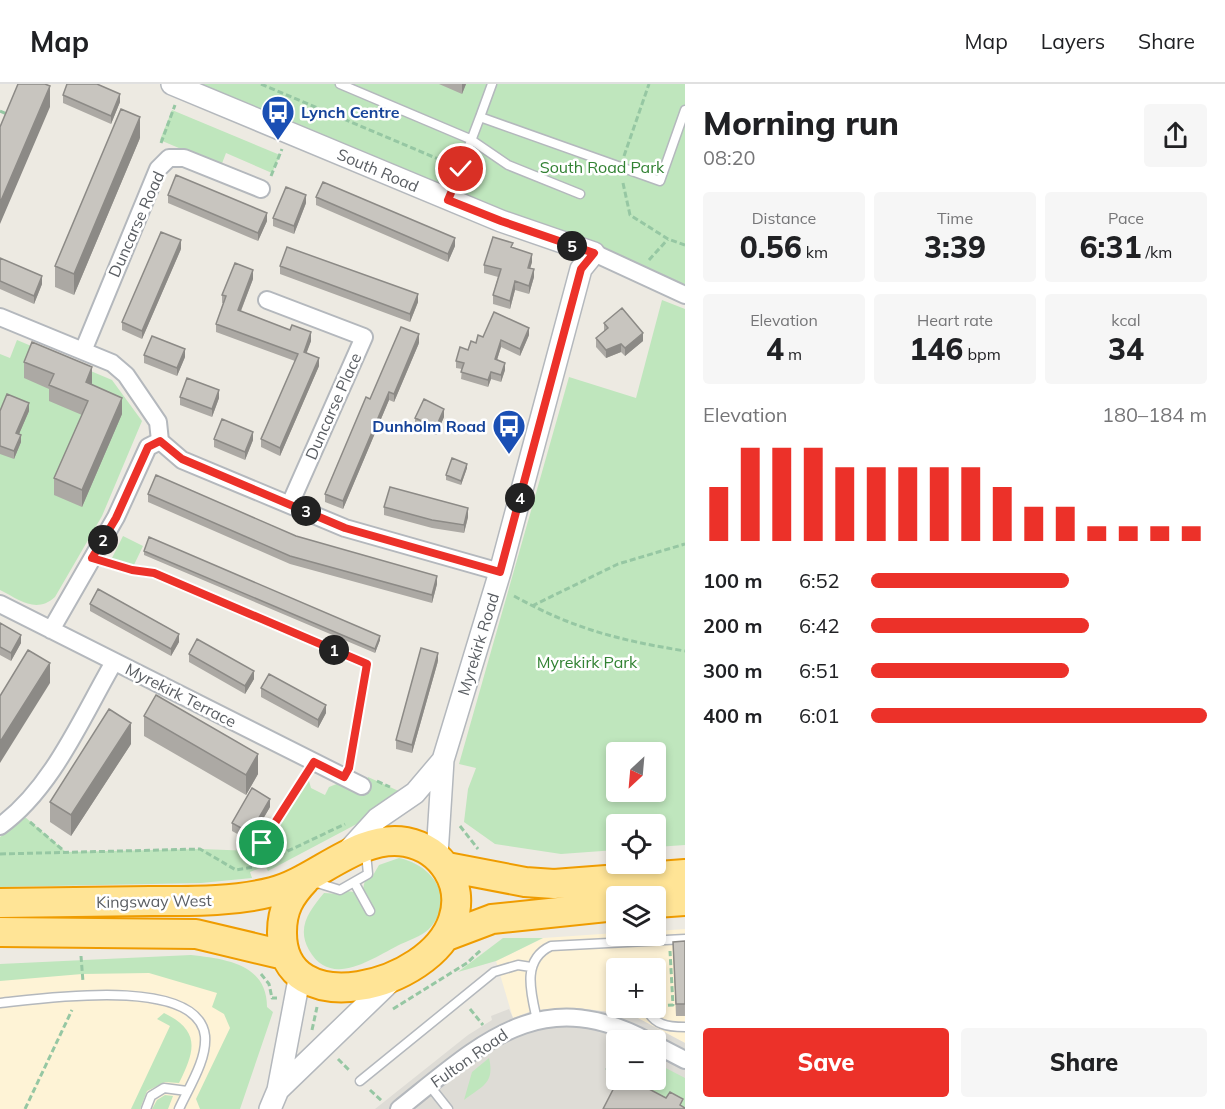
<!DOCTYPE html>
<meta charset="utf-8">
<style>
body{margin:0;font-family:Mulish,sans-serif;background:#f6f6f6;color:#202124;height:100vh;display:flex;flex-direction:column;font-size:22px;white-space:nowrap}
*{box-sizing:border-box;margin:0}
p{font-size:20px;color:#757577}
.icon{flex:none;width:33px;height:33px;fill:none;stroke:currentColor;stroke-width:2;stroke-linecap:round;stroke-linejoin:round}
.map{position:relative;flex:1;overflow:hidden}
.drawer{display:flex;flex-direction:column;background:#fff;width:540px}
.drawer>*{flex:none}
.needle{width:39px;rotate:206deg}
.fabs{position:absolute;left:606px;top:658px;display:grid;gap:12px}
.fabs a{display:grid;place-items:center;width:60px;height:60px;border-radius:6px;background:#fff;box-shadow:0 3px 9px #0003;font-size:30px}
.pin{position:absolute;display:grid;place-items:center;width:51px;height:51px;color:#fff;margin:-26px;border:3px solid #fff;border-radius:50%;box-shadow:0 2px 6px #0007}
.km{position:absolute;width:30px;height:30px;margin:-15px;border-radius:50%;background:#222;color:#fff;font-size:16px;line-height:30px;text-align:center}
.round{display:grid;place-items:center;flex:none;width:63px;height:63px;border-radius:6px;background:#f6f6f6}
.headline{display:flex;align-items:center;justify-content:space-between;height:102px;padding:0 18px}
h1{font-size:33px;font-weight:800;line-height:45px}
.metrics{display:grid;grid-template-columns:repeat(3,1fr);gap:9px;height:102px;padding:6px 18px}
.metrics div{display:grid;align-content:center;border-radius:6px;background:#f6f6f6;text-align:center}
.metrics b{font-size:30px;font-weight:800}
.metrics small{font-size:16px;font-weight:400}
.metrics p{font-size:16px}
.chart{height:168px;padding:12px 18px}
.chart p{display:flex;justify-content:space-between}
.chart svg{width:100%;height:108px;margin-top:6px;stroke:#ec3129;stroke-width:6}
.primary-button{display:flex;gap:12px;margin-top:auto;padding:12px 18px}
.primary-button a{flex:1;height:69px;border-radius:6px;background:#ec3129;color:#fff;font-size:24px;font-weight:800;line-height:69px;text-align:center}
.primary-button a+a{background:#f6f6f6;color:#202124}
ul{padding:0 18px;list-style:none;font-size:20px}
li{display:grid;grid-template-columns:96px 72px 1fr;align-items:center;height:45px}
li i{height:15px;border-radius:8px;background:#ec3129}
header{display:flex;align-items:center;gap:36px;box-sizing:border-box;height:84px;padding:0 30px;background:#fff;border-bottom:2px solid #e0e0e0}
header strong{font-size:28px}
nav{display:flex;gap:33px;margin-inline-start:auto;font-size:21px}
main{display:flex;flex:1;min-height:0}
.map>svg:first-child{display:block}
</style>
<header>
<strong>Map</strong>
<nav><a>Map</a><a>Layers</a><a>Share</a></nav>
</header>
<main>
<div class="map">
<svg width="685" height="1025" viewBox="0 0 685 1025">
<rect width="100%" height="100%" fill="#edeae2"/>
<path fill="#fef3d6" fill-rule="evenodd" d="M685,845V959L632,931L578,924L535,926L513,934L496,877L543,854L616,849V852H656V847ZM616,885H656V924H616Z
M208,878L253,920L216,1025H0V881Z"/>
<path fill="#dedcd6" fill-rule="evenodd" d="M578,924L632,931L685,959V1025H375L468,951L492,936L491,932L509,925L513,934L535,926ZM616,957H656V996H616Z"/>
<path fill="#bfe6bd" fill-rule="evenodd" d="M172,0H685V204Z
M172,26L280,71L272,89L226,69L221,82L160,56Z
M662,216L685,225V761L656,763V741H616V766L561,770L495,760L464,738L468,705L476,684L459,680L569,293L636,314ZM616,669H656V708H616Z
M17,256L112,296L142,337L102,432L55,513C36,530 20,516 0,506V270L10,274Z
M123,452L143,462L133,483L111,476Z
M307,690L311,704L325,711L329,703L339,699L359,708L368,693L403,709L385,725L268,787L265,782L250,788L252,794L201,799L0,803V753L25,733L66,768L200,765L254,767L262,759Z
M399,774C433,781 457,815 429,845C422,852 407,857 397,862C370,876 330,904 309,866C296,843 310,826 324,809L341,810L347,807L354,808L367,831L374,827L363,805L365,796L372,793L379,781Z
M503,854H543L496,877L458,888Z
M191,871C226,875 267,880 267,923L273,928L240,1025H200L196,1015L230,944L224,930L212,923L217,909L149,889L82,890L0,897V880Z
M164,929C201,947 195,967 179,999L165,998L147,1007L140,1025H131L170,942L157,935Z
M489,974C495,1000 482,1002 464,1016L472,988Z
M656,979L685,994V1025L612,997L616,988V996H656Z
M165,1011L173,1012L168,1025H152L157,1016Z"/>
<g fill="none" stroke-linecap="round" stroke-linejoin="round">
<defs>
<path id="service" d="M340,0L470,55L508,81L580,110
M480,33L492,0
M449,115L480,33L660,97L685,26
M92,474L132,486L154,489L367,580
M314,798L340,806L368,790L366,769
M354,798L370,827
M0,919C40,915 198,891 205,952C207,976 189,1003 179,1025
M646,924C654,941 667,943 685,943
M537,936C531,909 521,876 551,862L685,855
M360,997L494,888L518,881L531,883
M429,1001L448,1025
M146,1025L151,1012L164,1004L187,1007"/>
<path id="minor" d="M594,169L685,211
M267,216L364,253L290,420
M0,233L112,279L126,291L158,338L160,357L182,376L345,444L500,488
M83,267L158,85L169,74H184L261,105
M0,520L362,702
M51,546L116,433L148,363L160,357
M0,742C52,705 82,633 114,578
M656,961L685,976
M399,1025C482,959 540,899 648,957"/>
<path id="tertiary" d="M172,0L501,137L594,169L581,185L500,488L443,676L437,771
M347,768L377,735L415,709L443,676
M278,1006L394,894
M270,1025L278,1006L300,890"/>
<path id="trunk" d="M447,783L525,798L554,800L685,790
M0,819C50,818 100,818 150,817C191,817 232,818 272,808C315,798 359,749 406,758C442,765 465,800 453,836C431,904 281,940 282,848C282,825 290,812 305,796
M656,819L685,817
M0,848L196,850L284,871
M447,852L492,835L616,822"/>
</defs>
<use href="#service" stroke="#b4b8bd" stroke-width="11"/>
<use href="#minor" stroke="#b4b8bd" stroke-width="20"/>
<use href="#tertiary" stroke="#b4b8bd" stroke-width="24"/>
<use href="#trunk" stroke="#ef9c00" stroke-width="32"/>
<path stroke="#96c7a3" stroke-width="3" stroke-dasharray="6 3" stroke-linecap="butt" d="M261,0L450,80
M0,27L9,31
M161,59L175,21
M624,72L649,0
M271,92L282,65
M623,99L630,131L668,155L685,161
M649,176L668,155
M514,512C574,545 618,556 685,567
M532,522L618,480L685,460
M350,677L365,592
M377,697L390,703
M30,738L64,767
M460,742L478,765
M262,759L305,692
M0,770L200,765L236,786L254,783L345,740
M81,872L83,898
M261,890L269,900L272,914H277
M659,922L673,921L670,867
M393,925L467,879L482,865
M470,925L483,941
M312,946L317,923
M338,975L350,987
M606,984L616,990
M370,1006L383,1018
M25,1025L72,926"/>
<use href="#service" stroke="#fff" stroke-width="8"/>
<use href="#minor" stroke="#fff" stroke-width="16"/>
<use href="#tertiary" stroke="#fff" stroke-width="21"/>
<use href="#trunk" stroke="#ffe496" stroke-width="28"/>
</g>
<path fill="#aca9a4" d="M439,0H466L462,10Z
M63,11L120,18L111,40L63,19Z
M140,54L74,211L55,203V182Z
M168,111L267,137L258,157L168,119Z
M316,113L455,162L448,178L316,121Z
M306,119L294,150L273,142V134Z
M513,164L532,178L530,184L534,193L529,210L515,206L510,225L493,220V211L498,193L484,189V181Z
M181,165L142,255L122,246V238Z
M0,174L42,200L34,220L0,205Z
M280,182L418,218L410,238L280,190Z
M253,195L241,227L311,257L306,269L319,282L280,372L261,363V355L295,277L216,248V240L223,219H222V211Z
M604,239L643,257L625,272L621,268L606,274L596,263V254L604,248Z
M529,251L520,272L501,263L497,276L505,286L501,298L491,295L488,303L461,295L462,285L456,284V277L483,253Z
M419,259L394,318L389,316L343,425L325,418V410L370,315Z
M144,271L185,273L177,292L144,279Z
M24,278L92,299V301L122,330L82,423L54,411V394L82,331L49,317V305L24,294Z
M180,313L219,314L212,333L180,321Z
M0,327H29L19,350L21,358L14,375L0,370Z
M444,333L436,351L415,342V334Z
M214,355L253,356L245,376L214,363Z
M467,384L461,401L446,396V391Z
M148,410L296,452L437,500L432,519L290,480L148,418Z
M384,423L468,433L464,449L432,444L384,431Z
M144,467L380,556L375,569L144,471Z
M90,520L179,558L171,572L90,527Z
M0,539L21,559L11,577L0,571Z
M189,570L254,595L245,610L189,578Z
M438,577L412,669L396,665V656Z
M261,604L326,629L318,644L261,613Z
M144,632L258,690L246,711L144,652Z
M131,660L71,752L50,738V718Z
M270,723L250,757L232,747V739Z
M685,857V932H676L673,858Z"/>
<path fill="#8c8a86" d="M462,0H466L462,10Z
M50,2V23L0,140V119Z
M120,10V18L111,40V32Z
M140,33V54L74,211V190Z
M306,111V119L294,150V142Z
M267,129V137L258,157V149Z
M455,154V162L448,178V170Z
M181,156V165L142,255V247Z
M532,170V178L528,192V184Z
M534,185V193L529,210V202Z
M253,186V195L238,234V226Z
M42,192V200L34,220V212Z
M515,197V206L510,225V217Z
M418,210V218L410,238V230Z
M529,244V251L520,272V265Z
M311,248V257L304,276V268Z
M643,249V257L625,272V264Z
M419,250V259L394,318V310Z
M501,256V263L495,282V275Z
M621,260V268L606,274V266Z
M185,265V273L177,292V284Z
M319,274V282L280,372V364Z
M505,279V286L501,298V291Z
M92,283V299L86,315V298Z
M491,288V295L488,303V296Z
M219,306V314L212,333V325Z
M389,308V316L343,425V417Z
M122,314V330L82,423V406Z
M29,319V327L16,357V349Z
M444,325V333L436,351V343Z
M253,348V356L245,376V368Z
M21,351V358L14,375V367Z
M467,380V384L461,401V397Z
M468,424V433L464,449V441Z
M437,492V500L432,519V511Z
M179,550V558L171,572V565Z
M21,551V559L11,577V569Z
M380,552V556L375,569V565Z
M438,569V577L412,669V661Z
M50,579V599L0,679V658Z
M254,587V595L245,610V602Z
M326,621V629L318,644V636Z
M131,639V660L71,752V731Z
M258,670V690L246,711V691Z
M270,715V723L250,757V749Z"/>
<path fill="#c8c5bf" stroke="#8c8a86" stroke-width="1.5" d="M18,0H45L50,2L0,119V43Z
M67,0H97L120,10L111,32L63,11Z
M121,25L140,33L74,190L55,182Z
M176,91L267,129L258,149L168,111Z
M323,98L455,154L448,170L316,113Z
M286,103L306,111L294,142L273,134Z
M161,148L181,156L142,247L122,238Z
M493,153L513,159L511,163L532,170L528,184L534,185L529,202L515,197L510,217L493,211L501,185L484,181Z
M287,163L418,210L410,230L280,182Z
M0,174L42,192L34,212L0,197Z
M235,179L253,186L238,226L290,246L292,241L311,248L304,268L319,274L280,364L261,355L298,270L216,240L226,212L222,211Z
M622,224L643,249L625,264L621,260L606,266L596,254L608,244L604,239Z
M494,228L529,244L520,265L501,256L495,275L505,279L501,291L491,288L488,296L461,288L464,279L456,277L460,263L468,266L471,257L476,259L478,251L483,253Z
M401,243L419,250L394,310L389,308L343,417L325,410L366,313L370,315Z
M152,252L185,265L177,284L144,271Z
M32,258L92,283L86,298L122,314L82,406L54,394L88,317L49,301L54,290L24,278Z
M187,294L219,306L212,325L180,313Z
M7,310L29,319L16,349L21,351L14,367L0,362V327Z
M424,315L444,325L436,343L415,334Z
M222,335L253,348L245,368L214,355Z
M452,374L467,380L461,397L446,391Z
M156,391L296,452L437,492L432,511L290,472L148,410Z
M390,403L468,424L464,441L432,436L384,423Z
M149,453L380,552L375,565L144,467Z
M98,505L179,550L171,565L90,520Z
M0,539L21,551L11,569L0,563Z
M197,555L254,587L245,602L189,570Z
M421,564L438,569L412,661L396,656Z
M28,566L50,579L0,658V612Z
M269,590L326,621L318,636L261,604Z
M156,611L258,670L246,691L144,632Z
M109,625L131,639L71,731L50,718Z
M252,704L270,715L250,749L232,739Z
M685,857V920H676L673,858Z
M618,996H632L666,1014L670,1008L683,1015L680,1021L685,1024V1025H603Z"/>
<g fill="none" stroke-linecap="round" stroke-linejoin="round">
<defs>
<path id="route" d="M262,759L314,678L344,693L349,684L367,580L154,489L132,486L92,474L116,434L148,363L160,357L182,375L345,444L500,488L581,185L594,169L501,137L448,116L461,85"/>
</defs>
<use href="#route" stroke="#fff" stroke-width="12"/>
<use href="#route" stroke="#ec3129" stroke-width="8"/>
</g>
<defs>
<symbol id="bus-pin" viewBox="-11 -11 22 30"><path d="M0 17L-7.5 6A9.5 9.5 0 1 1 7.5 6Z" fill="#1a4fb4" stroke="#fff"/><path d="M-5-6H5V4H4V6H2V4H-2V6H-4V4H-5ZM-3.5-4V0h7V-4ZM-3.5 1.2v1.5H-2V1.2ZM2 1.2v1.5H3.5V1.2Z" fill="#fff"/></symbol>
</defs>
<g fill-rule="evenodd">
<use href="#bus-pin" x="259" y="9" width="38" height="52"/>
<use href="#bus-pin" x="490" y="323" width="38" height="52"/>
</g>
<g text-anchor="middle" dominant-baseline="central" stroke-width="5" stroke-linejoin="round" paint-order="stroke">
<g font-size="16" font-weight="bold" fill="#164399" stroke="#fff" text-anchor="start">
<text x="301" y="28">Lynch Centre</text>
<text x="486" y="342" text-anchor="end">Dunholm Road</text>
</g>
<g font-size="16" fill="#328233" stroke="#fff">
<text x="602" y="83">South Road Park</text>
<text x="587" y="578">Myrekirk Park</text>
</g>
<g font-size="16" fill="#5a5e63" stroke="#fff">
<text transform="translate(378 86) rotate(23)">South Road</text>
<text transform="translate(136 140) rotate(-66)">Duncarse Road</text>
<text transform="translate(333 322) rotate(-66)">Duncarse Place</text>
<text transform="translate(478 560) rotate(-73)">Myrekirk Road</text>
<text transform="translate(181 611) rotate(27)">Myrekirk Terrace</text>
<text transform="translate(154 817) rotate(-1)">Kingsway West</text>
<text transform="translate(469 974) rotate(-35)">Fulton Road</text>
</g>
</g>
</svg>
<div class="fabs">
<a><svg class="needle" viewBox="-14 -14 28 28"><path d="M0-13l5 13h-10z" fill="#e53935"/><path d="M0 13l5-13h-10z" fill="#757577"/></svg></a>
<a><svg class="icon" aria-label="locate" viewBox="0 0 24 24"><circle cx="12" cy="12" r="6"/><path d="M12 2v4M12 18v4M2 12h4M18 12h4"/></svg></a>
<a><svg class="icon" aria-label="layers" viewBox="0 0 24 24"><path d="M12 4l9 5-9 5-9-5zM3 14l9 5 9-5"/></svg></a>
<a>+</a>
<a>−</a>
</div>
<div class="pin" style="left:262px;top:759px;background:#1e9e55"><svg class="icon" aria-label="arrive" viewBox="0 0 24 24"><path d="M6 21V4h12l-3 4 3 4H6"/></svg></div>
<div class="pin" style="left:461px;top:85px;background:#d93025"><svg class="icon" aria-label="check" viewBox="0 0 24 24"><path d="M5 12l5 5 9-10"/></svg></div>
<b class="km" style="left:334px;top:566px">1</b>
<b class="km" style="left:103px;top:456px">2</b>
<b class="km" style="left:306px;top:427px">3</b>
<b class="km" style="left:520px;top:414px">4</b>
<b class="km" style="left:572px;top:162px">5</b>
</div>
<section class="drawer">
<div class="headline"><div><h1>Morning run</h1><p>08:20</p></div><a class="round"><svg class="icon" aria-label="share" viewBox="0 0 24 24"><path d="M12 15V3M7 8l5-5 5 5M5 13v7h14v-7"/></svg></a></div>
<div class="metrics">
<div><p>Distance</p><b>0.56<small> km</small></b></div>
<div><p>Time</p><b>3:39</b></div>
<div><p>Pace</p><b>6:31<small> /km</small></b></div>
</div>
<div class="metrics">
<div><p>Elevation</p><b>4<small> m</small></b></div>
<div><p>Heart rate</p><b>146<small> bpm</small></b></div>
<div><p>kcal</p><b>34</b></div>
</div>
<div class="chart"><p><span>Elevation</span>180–184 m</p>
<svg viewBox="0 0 160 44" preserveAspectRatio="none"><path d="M5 44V22M15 44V6M25 44V6M35 44V6M45 44V14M55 44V14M65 44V14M75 44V14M85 44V14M95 44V22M105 44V30M115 44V30M125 44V38M135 44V38M145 44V38M155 44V38"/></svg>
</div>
<ul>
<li><b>100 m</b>6:52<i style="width:59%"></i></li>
<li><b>200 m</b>6:42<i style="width:65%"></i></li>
<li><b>300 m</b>6:51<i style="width:59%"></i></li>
<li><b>400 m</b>6:01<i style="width:100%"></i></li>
</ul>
<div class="primary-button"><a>Save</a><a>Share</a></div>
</section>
</main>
